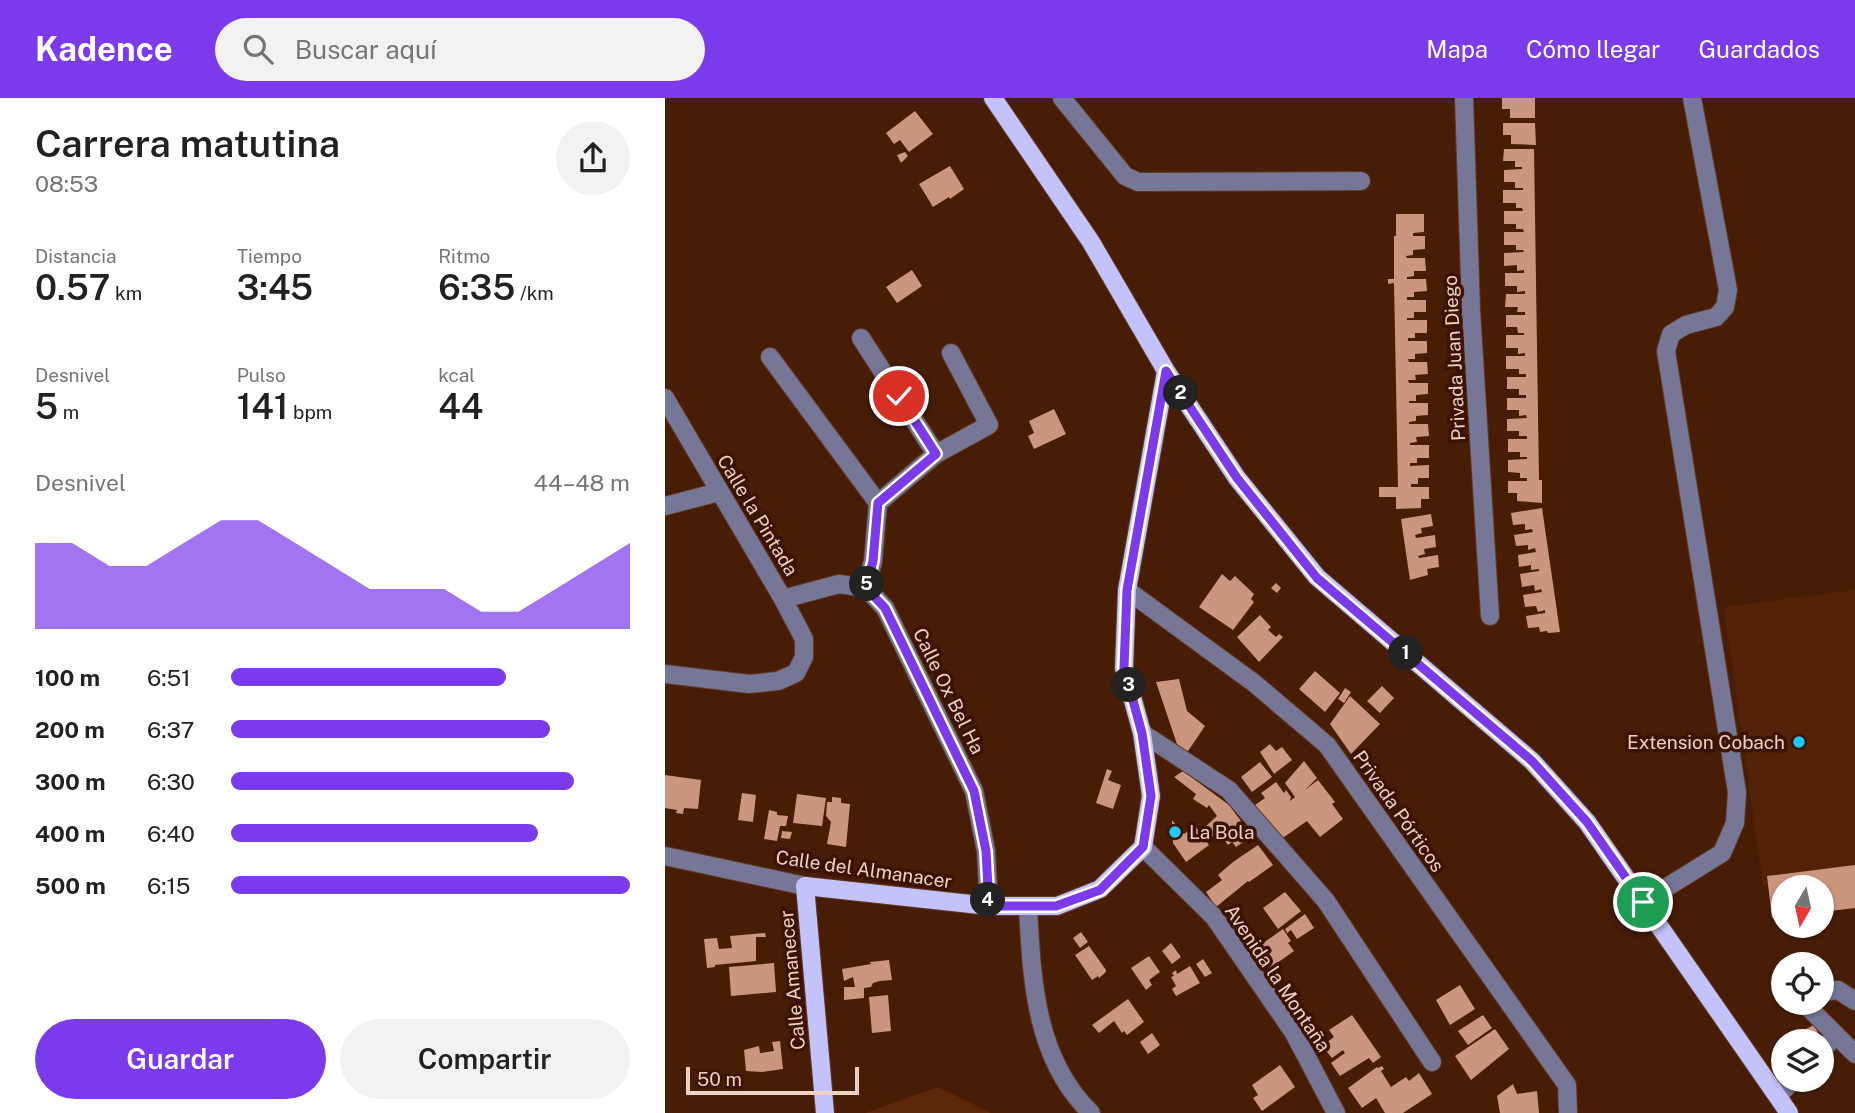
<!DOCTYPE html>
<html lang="es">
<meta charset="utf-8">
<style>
body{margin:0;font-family:"Public Sans",sans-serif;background:#f2f2f2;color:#202124;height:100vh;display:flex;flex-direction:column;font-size:26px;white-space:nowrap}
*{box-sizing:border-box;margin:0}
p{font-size:23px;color:#757577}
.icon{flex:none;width:38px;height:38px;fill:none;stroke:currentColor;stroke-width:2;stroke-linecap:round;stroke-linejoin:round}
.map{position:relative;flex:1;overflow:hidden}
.sheet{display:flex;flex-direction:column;background:#fff;width:665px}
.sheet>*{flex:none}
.needle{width:46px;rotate:189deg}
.controls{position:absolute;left:1106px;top:777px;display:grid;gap:14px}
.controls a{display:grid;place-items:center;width:63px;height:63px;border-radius:50%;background:#fff;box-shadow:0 2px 5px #0004;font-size:35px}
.scale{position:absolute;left:21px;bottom:18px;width:173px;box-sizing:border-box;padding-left:7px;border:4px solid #edd1c4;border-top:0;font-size:19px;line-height:24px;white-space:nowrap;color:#edd1c4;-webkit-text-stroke:5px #3c1200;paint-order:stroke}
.pin{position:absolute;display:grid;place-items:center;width:60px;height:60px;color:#fff;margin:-30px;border:4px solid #fff;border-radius:50%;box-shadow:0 2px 7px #0007}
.km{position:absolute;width:35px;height:35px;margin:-18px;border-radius:50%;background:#222;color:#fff;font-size:19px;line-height:35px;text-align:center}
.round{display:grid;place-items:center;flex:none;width:74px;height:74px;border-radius:37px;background:#f2f2f2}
.summary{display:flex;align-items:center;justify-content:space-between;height:119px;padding:0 35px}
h1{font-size:38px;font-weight:600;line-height:52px}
.figures{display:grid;grid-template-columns:repeat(3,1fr);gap:10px;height:119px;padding:7px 35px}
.figures div{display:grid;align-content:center}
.figures b{font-size:35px;font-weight:600}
.figures small{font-size:19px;font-weight:400}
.figures p{font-size:19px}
.chart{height:196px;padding:14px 35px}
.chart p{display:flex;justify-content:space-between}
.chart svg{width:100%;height:126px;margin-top:7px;fill:#7c3aed;opacity:.7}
.cta{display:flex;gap:14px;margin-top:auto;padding:14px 35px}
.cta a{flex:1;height:80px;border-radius:42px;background:#7c3aed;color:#fff;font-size:28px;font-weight:600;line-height:80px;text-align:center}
.cta a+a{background:#f2f2f2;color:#202124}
ul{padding:0 35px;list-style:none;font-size:23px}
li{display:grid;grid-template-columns:112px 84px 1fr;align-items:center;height:52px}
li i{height:18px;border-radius:9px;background:#7c3aed}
header{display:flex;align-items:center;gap:42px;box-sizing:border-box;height:98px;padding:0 35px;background:#7c3aed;color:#fff}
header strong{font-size:33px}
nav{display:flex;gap:38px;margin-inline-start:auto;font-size:24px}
.search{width:490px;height:63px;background:#f2f2f2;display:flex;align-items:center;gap:18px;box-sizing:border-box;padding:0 24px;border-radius:38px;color:#757577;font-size:26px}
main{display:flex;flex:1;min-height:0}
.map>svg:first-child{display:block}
</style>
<header>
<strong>Kadence</strong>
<div class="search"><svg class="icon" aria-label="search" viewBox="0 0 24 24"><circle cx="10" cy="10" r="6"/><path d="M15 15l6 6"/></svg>Buscar aquí</div>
<nav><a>Mapa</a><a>Cómo llegar</a><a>Guardados</a></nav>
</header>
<main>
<section class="sheet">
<div class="summary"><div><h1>Carrera matutina</h1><p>08:53</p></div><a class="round"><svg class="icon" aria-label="share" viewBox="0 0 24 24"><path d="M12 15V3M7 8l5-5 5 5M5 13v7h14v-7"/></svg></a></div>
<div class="figures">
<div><p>Distancia</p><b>0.57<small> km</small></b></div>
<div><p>Tiempo</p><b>3:45</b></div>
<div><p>Ritmo</p><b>6:35<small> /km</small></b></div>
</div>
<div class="figures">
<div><p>Desnivel</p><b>5<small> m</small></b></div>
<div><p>Pulso</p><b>141<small> bpm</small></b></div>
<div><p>kcal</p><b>44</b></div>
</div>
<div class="chart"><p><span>Desnivel</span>44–48 m</p>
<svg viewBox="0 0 160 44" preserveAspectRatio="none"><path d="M0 44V14L10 14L20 22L30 22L40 14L50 6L60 6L70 14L80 22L90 30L100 30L110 30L120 38L130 38L140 30L150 22L160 14V44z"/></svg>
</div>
<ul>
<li><b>100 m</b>6:51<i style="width:69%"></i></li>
<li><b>200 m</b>6:37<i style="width:80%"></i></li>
<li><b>300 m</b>6:30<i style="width:86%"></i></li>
<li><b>400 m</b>6:40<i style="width:77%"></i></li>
<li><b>500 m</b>6:15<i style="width:100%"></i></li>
</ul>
<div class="cta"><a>Guardar</a><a>Compartir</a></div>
</section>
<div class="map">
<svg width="1190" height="1015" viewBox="0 0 1190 1015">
<rect width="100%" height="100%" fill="#471d06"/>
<path fill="#542307" d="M1190,492V779L1098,788L1059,509Z"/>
<path fill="#5d2709" d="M273,989L326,1015H200Z"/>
<path fill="#cb967e" d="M837,0H870V20H845V11H837Z
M250,13L268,36L244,54L235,42L229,46L221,35Z
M838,25H870L871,47L846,46V37H838Z
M839,51H869L874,382H877V405L852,403V395H843V383H862V380H855V375L843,374V362L862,361V359H855V354H843V341H862V338H854V333H842V321L862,320L861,317L854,318V312H842V300H861V297H854V291H842V279H861V276H854V271H841V258H860V255L853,256V250H841V237H859V235H853L852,229H841V217H860V214H852L853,209H840L841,196H860V193L852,194V188H840V175H859V172L852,173V167L839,168V155L859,154L858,152H851V147H839V134H859L858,131H851V126H839V113H858L857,110H851V105H838V92H858V90H850V84H839V72L857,71V69H850V63H838Z
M240,54L243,58L236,65L232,57Z
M285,68L299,91L285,101L284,99L268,109L254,86Z
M731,116H759V134L748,135V138H760V151L748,152V157L741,158L742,160H760L761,173H749V178L742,179V181H761L762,193L749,194V199H742V202H761V214H749V220H742V222H762V235H750V240H743V243H762V255L750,256V261H743L744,264H762L763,276L750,277L751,282H743L744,285H763V296L751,297V303H744V305H763V317L751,318V323L744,324V326H763L764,338L751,339L752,344L745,345V347H764V360H752V365H745V368L764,367V380H753V386H746V389H764V401H756V410L731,411V399H714V389H733L729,185L723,186V181H729V138H731Z
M247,172L257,188L232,205L221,189Z
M389,311L401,336L369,351L363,338L369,335L364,323Z
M877,410L895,534L883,535L882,533L875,534L874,529L863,530L861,518L880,515V512L873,514L871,508L860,509L858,497L877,494L876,491L870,493L869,487L857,489L855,476L874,473V471L866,472V467L854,469L853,457L871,454L870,450L863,452V447L851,448L849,437L868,434L867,431L860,432V426L848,427L846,415Z
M766,416L768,428L756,430L757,435L750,437L751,440L770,437L771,449L759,451L760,456L753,458L754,460L773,457L774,469L762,471L763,477L745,482L736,421Z
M557,476L565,483L570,478L589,496L586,501L589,504L568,532L534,509Z
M611,485L616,490L612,495L606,490Z
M595,517L606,529L603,532L611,539L614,536L618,539L594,564L572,539Z
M650,573L675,595L660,614L634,591Z
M514,581L522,613L540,628L521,656L513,649L491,584Z
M717,588L729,600L715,615L702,603Z
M680,590L686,594L679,605L673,601Z
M685,598L715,626L686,656L665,626Z
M605,646L611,653L617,649L627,662L609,676L595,654Z
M639,663L652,680L640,692L653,682L670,704L667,706L678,721L655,739L642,723L612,744L590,707L600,700L596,695L611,684L619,695L621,692L626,699L625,703L630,699L620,685Z
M595,664L607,679L587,694L576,679Z
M442,671L447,673L443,682L456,687L448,711L431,705Z
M518,673L564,707L587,738L571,749L567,744L563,747L556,738L550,742L545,735L539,740L544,747L521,764L508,745L507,722L519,736L530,728L536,736L542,732L540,729L552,718L544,707L542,710L528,701L531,696L509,679Z
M0,677L36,682L33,711L19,710L18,716L11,715L12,712L0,710Z
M77,695L91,697L88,724L73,722Z
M132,696L161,700L157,728L128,725Z
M167,699L176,700V705L185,706L181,749L162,746L166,724L161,718L162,704H167Z
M104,712L112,714V717L123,718L121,728H115L112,743L99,741Z
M117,733L127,734L125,741L116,740Z
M593,747L608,767L584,784L583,783L551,809L541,794L557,782L553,777L568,764Z
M1190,767V810L1157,814V789H1118V818L1107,820L1102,778Z
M620,794L636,813L613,831L598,810Z
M640,816L649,830L632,841L626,832L622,835L620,831Z
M618,831L626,843L623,845L629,853L605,870L591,850Z
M416,834L423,844L415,850L408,840Z
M100,835L101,839H91V863L50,867V869L42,870L39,841L52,840L54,851L67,850L65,838Z
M506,845L516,859L507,866L497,853Z
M424,848L441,872L440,875L434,880L433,878L427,882L410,857Z
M484,858L495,874L484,882L487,887L481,892L466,870Z
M538,861L547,875L540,879L531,866Z
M224,862L227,882L215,883L208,885L206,889L199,890V900L179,902V889H190L188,879L179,883L177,871L206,866L205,864Z
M109,865L111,894L66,898L64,869Z
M525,868L535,885L511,898L507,891L511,888L506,879L509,878L507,875L511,872L512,876Z
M795,887L810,911L785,927L771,902Z
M223,897L226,933L207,935L204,899Z
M463,901L479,924L462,937L459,933L457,935L449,923L434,935L427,927Z
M687,917L716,959L708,965L704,960L675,978L666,965L680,955L678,952L667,960L657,948L669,939L664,932Z
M818,917L827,930L803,947L793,933Z
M1149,927L1155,939L1144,943L1139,932Z
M830,931L844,951L806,982L790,958Z
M487,935L495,947L483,956L475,944Z
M115,943L118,971L97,974L81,973L79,952L94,948L95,955L109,953L107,944Z
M615,967L630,989L597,1013L588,1000L593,997L587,987Z
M717,968L719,971L716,973L726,989L741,979L744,983L754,975L767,996L738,1015H720L711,1000L697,1010L683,990L712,969L713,970Z
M848,986L852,996L872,993L874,1015H835L832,998Z"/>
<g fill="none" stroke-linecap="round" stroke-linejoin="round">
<defs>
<path id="minor" d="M397,0L460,78L473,84L696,83
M799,0L806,212L825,518
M196,240L271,356
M286,255L324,327L271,356L213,405L208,463L201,490L220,510L309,693L321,753L324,808
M105,259L213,405
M0,300L118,501L139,541V559L131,575L113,583L84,586L0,576
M0,408L54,394
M462,492L589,585L662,647L902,987L903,1015
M118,501L174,486L201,490
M477,635L564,692L661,803L767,964
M478,749L549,819L629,935L671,1015
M0,758L140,788
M978,804L1057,755L1070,725L1072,694L1001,253L1006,236L1021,227L1051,219L1060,209L1063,192L1027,0
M363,810C367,882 370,961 426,1015
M1157,894L1173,892L1190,903
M1139,905L1190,956
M1157,952L1170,938
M1113,998L1128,982"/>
<path id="major" d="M328,0L426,144L501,273L572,380L652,479L867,663L922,724L1124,1015
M160,1015L140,788L324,808H392L435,791L478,749L486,698L477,635L459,570L462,492L501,273"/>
</defs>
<use href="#minor" stroke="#623a24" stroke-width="20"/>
<use href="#major" stroke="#623a24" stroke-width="20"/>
<use href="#minor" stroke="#767697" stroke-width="18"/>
<use href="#major" stroke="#c4c2fa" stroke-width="18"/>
</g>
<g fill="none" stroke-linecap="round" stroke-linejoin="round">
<defs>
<path id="route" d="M234,298L271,356L213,405L208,463L201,490L220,510L309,693L321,753L324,808H391L435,792L478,749L486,698L477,635L459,570L462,492L501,273L572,380L652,480L867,663L922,724L978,804"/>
</defs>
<use href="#route" stroke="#fff" stroke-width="14"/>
<use href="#route" stroke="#7c3aed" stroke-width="9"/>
</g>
<g fill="#1ec9fd" stroke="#3c1200" stroke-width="2.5">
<circle cx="1134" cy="644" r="7"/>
<circle cx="510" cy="734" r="7"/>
</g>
<g text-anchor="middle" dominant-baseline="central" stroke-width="7" stroke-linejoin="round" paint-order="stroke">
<g font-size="19" fill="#edd1c4" stroke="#3c1200">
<text transform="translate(789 260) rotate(-93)">Privada Juan Diego</text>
<text transform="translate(93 417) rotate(59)">Calle la Pintada</text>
<text transform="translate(284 593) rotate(64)">Calle Ox Bel Ha</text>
<text transform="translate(734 713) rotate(55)">Privada Pórticos</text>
<text transform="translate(199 771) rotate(8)">Calle del Almanacer</text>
<text transform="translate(613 880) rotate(56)">Avenida la Montaña</text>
<text transform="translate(127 882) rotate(-95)">Calle Amanecer</text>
</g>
<g font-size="19" fill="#edd1c4" stroke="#3c1200" text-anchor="end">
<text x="1120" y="644">Extension Cobach</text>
<text x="524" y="734" text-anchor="start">La Bola</text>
</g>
</g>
</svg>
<div class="controls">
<a><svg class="needle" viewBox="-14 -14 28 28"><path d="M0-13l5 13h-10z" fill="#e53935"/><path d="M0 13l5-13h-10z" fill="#757577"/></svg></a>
<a><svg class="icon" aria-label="locate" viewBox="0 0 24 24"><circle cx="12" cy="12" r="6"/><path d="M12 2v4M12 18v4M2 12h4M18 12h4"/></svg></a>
<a><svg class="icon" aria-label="layers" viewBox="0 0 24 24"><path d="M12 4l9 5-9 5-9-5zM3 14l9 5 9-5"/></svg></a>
</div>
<div class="scale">50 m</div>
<div class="pin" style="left:978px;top:804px;background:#1e9e55"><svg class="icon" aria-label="arrive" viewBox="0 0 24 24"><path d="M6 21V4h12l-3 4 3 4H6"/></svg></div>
<div class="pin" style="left:234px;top:298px;background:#d93025"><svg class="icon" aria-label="check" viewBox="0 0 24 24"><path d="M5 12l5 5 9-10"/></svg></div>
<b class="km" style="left:741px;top:555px">1</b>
<b class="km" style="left:516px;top:295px">2</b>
<b class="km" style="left:464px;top:587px">3</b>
<b class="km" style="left:323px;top:802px">4</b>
<b class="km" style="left:202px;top:486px">5</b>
</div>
</main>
